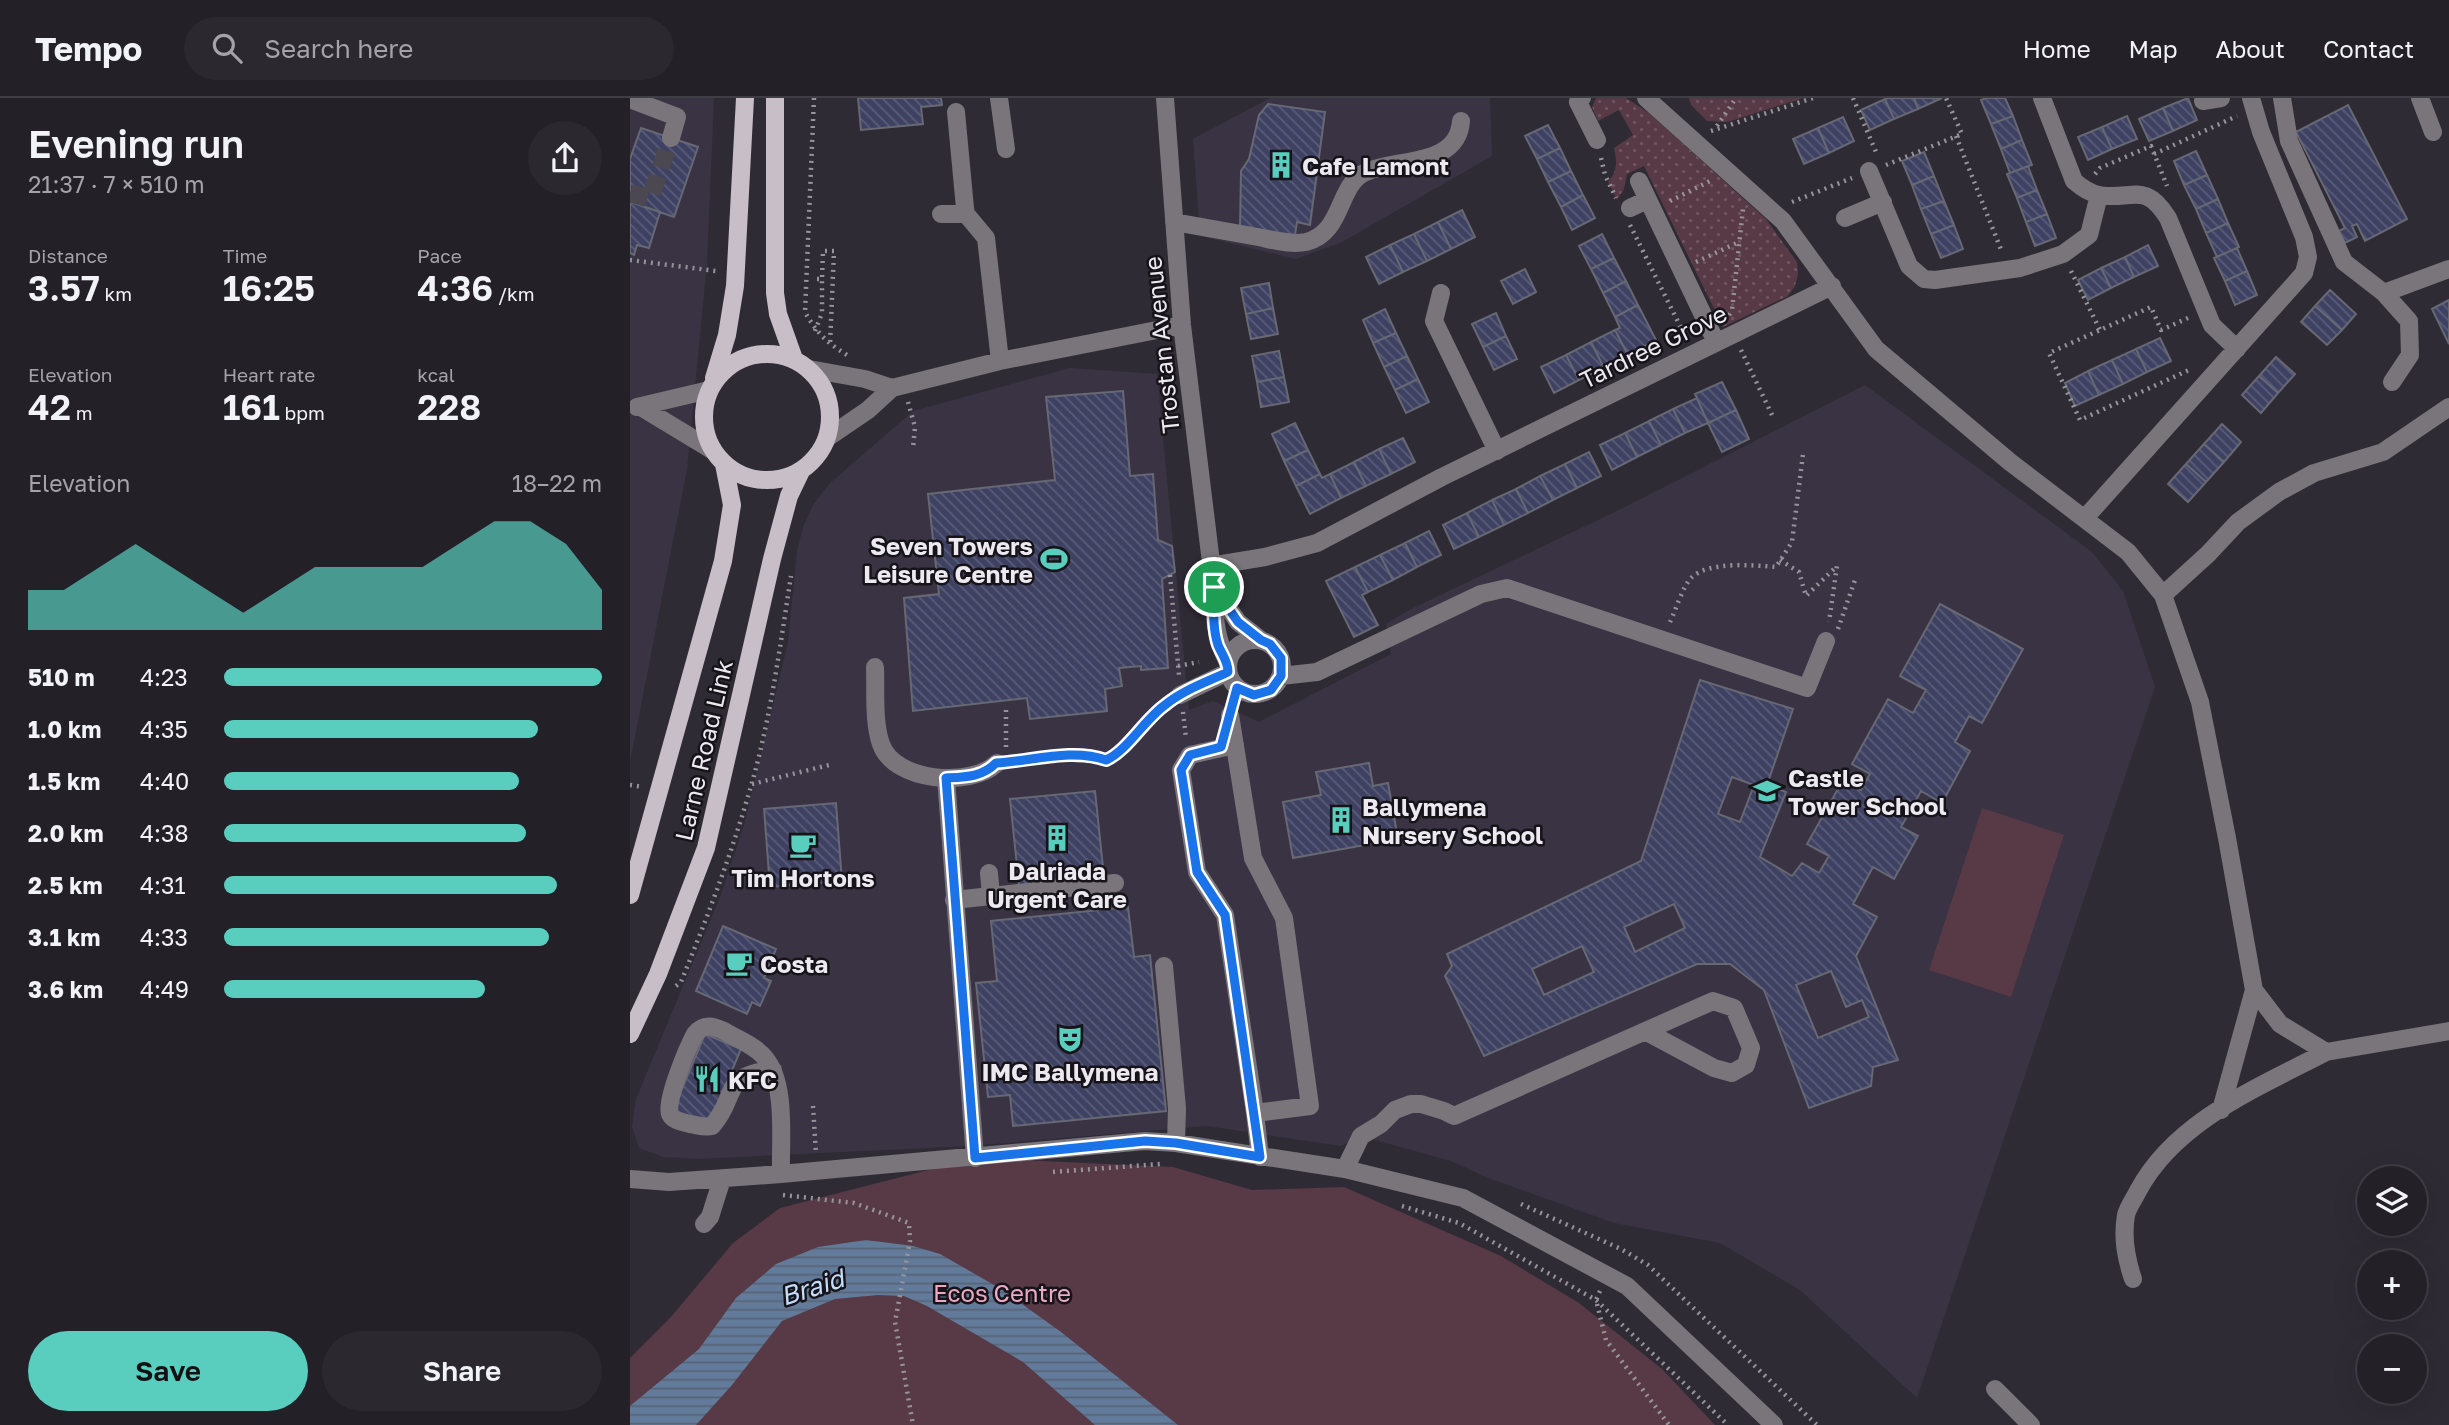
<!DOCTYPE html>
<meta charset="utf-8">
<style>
body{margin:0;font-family:"Golos Text",sans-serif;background:#2b2830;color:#f1f3f6;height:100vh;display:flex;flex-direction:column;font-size:26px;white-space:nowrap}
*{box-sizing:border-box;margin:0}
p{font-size:23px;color:#a3a3a8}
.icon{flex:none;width:38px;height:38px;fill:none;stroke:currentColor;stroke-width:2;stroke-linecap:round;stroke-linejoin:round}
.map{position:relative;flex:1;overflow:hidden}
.panel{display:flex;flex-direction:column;background:#232028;width:630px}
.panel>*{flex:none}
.buttons{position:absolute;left:1727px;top:1068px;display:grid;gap:14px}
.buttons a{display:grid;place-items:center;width:70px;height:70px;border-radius:50%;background:#232028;box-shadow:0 7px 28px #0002,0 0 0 2px #403e45;font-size:35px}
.pin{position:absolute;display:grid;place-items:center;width:60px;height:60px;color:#fff;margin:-30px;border:4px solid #fff;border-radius:50%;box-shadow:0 2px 7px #0007}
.round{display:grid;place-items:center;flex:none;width:74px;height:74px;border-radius:37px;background:#2b2830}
.headline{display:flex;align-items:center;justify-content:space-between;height:119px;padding:0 28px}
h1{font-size:38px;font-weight:600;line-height:52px}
.figures{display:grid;grid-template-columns:repeat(3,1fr);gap:10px;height:119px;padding:7px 28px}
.figures div{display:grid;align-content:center}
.figures b{font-size:35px;font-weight:600}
.figures small{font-size:19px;font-weight:400}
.figures p{font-size:19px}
.chart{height:196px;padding:14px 28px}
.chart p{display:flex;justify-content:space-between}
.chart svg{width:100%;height:126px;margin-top:7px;fill:#59cebe;opacity:.7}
.cta{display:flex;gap:14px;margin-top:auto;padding:14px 28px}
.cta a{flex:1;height:80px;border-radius:42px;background:#59cebe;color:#111;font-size:28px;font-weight:600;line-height:80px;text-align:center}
.cta a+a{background:#2b2830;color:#f1f3f6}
ul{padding:0 28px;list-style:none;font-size:23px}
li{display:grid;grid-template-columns:112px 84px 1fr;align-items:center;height:52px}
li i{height:18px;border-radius:9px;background:#59cebe}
header{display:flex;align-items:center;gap:42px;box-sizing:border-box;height:98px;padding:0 35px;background:#232028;border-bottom:2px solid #403e45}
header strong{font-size:33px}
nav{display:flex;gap:38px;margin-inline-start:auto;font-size:24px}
.search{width:490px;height:63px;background:#2b2830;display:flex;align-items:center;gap:18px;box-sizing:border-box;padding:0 24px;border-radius:38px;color:#a3a3a8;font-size:26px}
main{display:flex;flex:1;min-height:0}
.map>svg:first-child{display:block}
</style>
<header>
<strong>Tempo</strong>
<div class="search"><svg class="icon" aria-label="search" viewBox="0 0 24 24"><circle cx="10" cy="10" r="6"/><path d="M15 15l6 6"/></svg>Search here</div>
<nav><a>Home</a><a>Map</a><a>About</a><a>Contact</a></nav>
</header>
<main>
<section class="panel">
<div class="headline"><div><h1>Evening run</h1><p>21:37 · 7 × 510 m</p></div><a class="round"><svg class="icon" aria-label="share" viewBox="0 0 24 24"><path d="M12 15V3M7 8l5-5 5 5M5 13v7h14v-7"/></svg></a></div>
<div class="figures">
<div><p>Distance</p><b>3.57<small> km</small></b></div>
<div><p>Time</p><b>16:25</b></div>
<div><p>Pace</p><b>4:36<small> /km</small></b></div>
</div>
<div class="figures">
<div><p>Elevation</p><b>42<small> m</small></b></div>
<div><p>Heart rate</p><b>161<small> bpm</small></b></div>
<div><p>kcal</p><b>228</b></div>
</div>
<div class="chart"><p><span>Elevation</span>18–22 m</p>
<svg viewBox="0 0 160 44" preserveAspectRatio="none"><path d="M0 44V30L10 30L20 22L30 14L40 22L50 30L60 38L70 30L80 22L90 22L100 22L110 22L120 14L130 6L140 6L150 14L160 30V44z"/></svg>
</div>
<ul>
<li><b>510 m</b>4:23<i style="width:100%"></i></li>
<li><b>1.0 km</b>4:35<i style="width:83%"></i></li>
<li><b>1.5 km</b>4:40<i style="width:78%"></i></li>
<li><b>2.0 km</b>4:38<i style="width:80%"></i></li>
<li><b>2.5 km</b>4:31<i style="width:88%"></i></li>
<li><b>3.1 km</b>4:33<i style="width:86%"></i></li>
<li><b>3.6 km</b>4:49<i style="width:69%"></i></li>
</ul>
<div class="cta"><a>Save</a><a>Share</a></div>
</section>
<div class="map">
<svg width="1819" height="1327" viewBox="0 0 1819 1327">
<defs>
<pattern id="grass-dots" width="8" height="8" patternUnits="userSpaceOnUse" patternTransform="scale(1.75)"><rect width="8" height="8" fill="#583946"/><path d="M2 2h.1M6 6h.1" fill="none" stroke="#705661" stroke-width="1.8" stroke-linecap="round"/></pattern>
<pattern id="water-rules" width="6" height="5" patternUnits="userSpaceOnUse" patternTransform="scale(1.75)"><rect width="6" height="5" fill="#637b9b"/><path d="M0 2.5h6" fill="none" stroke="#566376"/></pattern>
<pattern id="building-back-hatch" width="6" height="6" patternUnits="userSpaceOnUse" patternTransform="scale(1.75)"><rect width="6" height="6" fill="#3e4162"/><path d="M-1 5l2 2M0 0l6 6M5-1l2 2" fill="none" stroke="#5a5d79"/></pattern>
</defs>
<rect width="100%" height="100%" fill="#2f2b35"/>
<path fill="#3a3343" d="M0,0H84L77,165L57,371L0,664Z
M640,0H860L862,58L712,144L666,161L570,138L563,41Z
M440,270L527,276L559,612L583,603L629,624L761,556L756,526L777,513L987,413L1235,287L1462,454L1493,493L1525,589L1287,1300L1170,1192L1090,1145L984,1125L858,1080L821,1063L731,1038L711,1048L577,1028L340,1048L66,1061L33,1059L9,1050L2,1029L6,1001L90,799L114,727L158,544L167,453L173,429L183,407L199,386L283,313Z"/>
<path fill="url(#grass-dots)" d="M966,0H996L1019,15L1136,121L1167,164L1168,176L1165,188L1158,198L1093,229L1014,68L997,76L994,91L987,102L978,84C988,72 987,64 984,50L1003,37L989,12L968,23L962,9Z
M1059,0H1173L1098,24L1077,23L1061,7Z"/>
<path fill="#583946" d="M1352,710L1434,737L1381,899L1299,872Z
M345,1060L543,1069L622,1092L714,1089L871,1158L949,1205L1032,1271L1085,1327H0V1260L41,1219L103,1145L150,1110Z"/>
<path fill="url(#water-rules)" d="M236,1142L283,1148L310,1156L371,1191L431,1234L548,1327H465L393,1264L297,1208L274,1198L248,1197L205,1201L152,1223L102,1287L66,1327H0V1308L69,1251L106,1200L146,1166L188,1149Z"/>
<path fill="url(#building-back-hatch)" stroke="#666874" stroke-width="2" fill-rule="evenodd" d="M228,0H311L312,7L291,9L293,26L231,32Z
M1258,0H1284L1288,11L1264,21L1255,1Z
M1284,0H1312L1288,11Z
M1356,0H1375L1383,18L1361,26L1351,2Z
M1558,0L1567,22L1543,33L1533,10Z
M1255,1L1264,21L1240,32L1231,12Z
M638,6L695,14L680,127L667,124L665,137L610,130L611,73L619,61L629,17Z
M1718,7L1777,121L1735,143L1727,126L1722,128L1727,139L1715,145L1709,133L1715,130L1666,34Z
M1533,10L1543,33L1519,43L1509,21Z
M1383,18L1392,42L1371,51L1361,26Z
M1497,18L1507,41L1482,51L1472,29Z
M1213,19L1224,43L1199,55L1188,30Z
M918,27L930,50L907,61L895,38Z
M1472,29L1482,51L1458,62L1448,39Z
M11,30L68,49L44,119L0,104V61Z
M1188,30L1199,55L1174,66L1163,41Z
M1392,42L1402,67L1380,75L1371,51Z
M930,50L941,73L918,84L907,61Z
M1566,53L1577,77L1554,87L1544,63Z
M1294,54L1304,78L1282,87L1272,63Z
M1398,68L1407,92L1387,100L1377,76Z
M941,73L953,97L931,109L918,84Z
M1577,77L1588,101L1566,111L1554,87Z
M1304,78L1314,103L1291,111L1282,87Z
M1407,92L1417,116L1396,124L1387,100Z
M953,97L965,120L942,132L931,109Z
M1588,101L1598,125L1576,135L1566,111Z
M1314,103L1324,127L1301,136L1291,111Z
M0,104L30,114L19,150L7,147L4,157L0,155Z
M832,112L845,139L821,151L808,124Z
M1417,116L1426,140L1405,148L1396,124Z
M808,124L821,151L797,163L784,136Z
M1598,125L1609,149L1587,159L1576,135Z
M1324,127L1333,151L1311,160L1301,136Z
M784,136L797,163L773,174L760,147Z
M972,136L984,160L961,171L949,148Z
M760,147L773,174L749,186L736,159Z
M1518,147L1528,168L1504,179L1495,159Z
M1607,150L1617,173L1595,183L1584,160Z
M1495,159L1504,179L1481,190L1471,170Z
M984,160L996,183L973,195L961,171Z
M1471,170L1481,190L1458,202L1448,182Z
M895,171L906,194L883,206L871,183Z
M1617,173L1627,197L1605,207L1595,183Z
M996,183L1008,207L985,219L973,195Z
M639,185L643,210L616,216L611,190Z
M1700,192L1726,216L1712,232L1685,208Z
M1819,202V246L1802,211Z
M1008,207L1026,242L998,257L985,232L990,230L985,219Z
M1685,208L1712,232L1697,247L1671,224Z
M643,210L648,236L621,241L616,216Z
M755,211L766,235L743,245L733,222Z
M866,215L876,238L853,249L842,226Z
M985,232L998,257L974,270L961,244Z
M766,235L777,258L754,269L743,245Z
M876,238L887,261L864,272L853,249Z
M1530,240L1541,263L1517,274L1506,251Z
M961,244L974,270L949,282L936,257Z
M1506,251L1517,274L1493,286L1482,262Z
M649,253L654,279L627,284L622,258Z
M936,257L949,282L924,295L911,269Z
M777,258L788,281L765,292L754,269Z
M1646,259L1665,276L1648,295L1629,278Z
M1482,262L1493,286L1469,297L1458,273Z
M1458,273L1469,297L1445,308L1435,285Z
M1629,278L1648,295L1631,315L1612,297Z
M654,279L659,304L631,309L627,284Z
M788,281L799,304L776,315L765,292Z
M1092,284L1106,312L1078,325L1065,296Z
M493,293L500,378L523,376L528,442L542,448L545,474L532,481L538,570L511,572V568L489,570L492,588L475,591L477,613L400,621L397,600L283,613L274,500L309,496L298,396L425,382L416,299Z
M1067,300L1078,325L1055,335L1043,311Z
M1043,311L1055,335L1031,347L1019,323Z
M1106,312L1119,341L1092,354L1078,325Z
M1019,323L1031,347L1007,359L995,335Z
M665,325L678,352L654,363L642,336Z
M1592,326L1611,344L1594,364L1574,346Z
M995,335L1007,359L982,372L970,347Z
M773,340L785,364L761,376L749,351Z
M1574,346L1594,364L1576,384L1556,366Z
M749,351L761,376L736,388L724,364Z
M678,352L690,376L666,388L654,363Z
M959,354L971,378L947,390L935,366Z
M724,364L736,388L711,400L700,376Z
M935,366L947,390L923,402L910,378Z
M1556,366L1576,384L1558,404L1538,386Z
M690,376L692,380L700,376L711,400L680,416L666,388Z
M910,378L923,402L898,415L886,391Z
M886,391L898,415L874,427L862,402Z
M862,402L874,427L849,439L837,415Z
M837,415L849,439L824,451L813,427Z
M799,433L811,457L787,469L775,445Z
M775,445L787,469L763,482L750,457Z
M750,457L763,482L738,494L725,469Z
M725,469L738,494L732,497L748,527L724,539L696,483Z
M1310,506L1393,551L1352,625L1339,618L1325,644L1340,653L1312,705L1291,693L1271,729L1288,738L1264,781L1243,769L1223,806L1247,819L1226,858L1268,962L1243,969L1241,988L1179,1010L1134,892L1100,866H1067L854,958L815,878L822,868L817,856L1011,763L1070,582L1163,611L1137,687L1156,694L1130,759L1162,778L1172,765L1189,775L1199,758L1177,746L1213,682L1231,692L1240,676L1222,666L1258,601L1283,615L1296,592L1270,578ZM1102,679L1124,687L1110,724L1088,716ZM1044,806L1055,830L1005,854L994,829ZM952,848L964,874L914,897L902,871ZM1201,873L1216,909L1232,902L1239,919L1188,940L1166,887Z
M739,665L743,688L758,685L768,741L663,760L653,704L691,697L686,674Z
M465,693L474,779L389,787L380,701Z
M206,705L212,783L140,789L134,711Z
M498,809L504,859L520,857L536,1013L383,1028L380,997L358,999L346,885L367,883L361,823Z
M93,828L146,851L134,880L141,883L130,908L122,904L117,916L66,893Z
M75,936L111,951L79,1027L43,1012Z"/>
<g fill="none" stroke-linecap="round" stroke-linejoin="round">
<path stroke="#4b4851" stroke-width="18" stroke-dasharray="18 9" stroke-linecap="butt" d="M0,95L20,101L41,40"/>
<path stroke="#96949b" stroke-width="4.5" stroke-dasharray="2 5" stroke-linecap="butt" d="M184,0L175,214C186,234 197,245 217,257
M1223,0L1246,54
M1087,28L1106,0
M1081,33L1183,0
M1326,38L1372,154
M1524,56L1607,18
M971,60L975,77L986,100
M1256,67L1332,36L1316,0
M1465,76L1470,70L1521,48L1537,88
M1040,103L1082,82
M1162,104L1222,80
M1000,127L1055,238
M0,162L86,173
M1066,164L1109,144
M1441,173L1470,232
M187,181H192L193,153H204L200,247
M1099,217L1102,212L1113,111
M1558,220L1531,232L1521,209L1419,255L1450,322L1559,272
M185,233L192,215V181
M1111,252L1143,319
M278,304L285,329L283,350
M1150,462L1169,474L1176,498L1207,468L1199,524
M540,477L549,577
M1040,524C1045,514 1053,488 1061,480C1078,463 1123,467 1146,469L1162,444L1173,356
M1208,531L1226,479
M548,568L569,564
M376,612V650
M553,614L556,640
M385,664C415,661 446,652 476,662L488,657L506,633L534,607
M122,686L199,667
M0,687L13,689
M46,888L51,884C77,820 102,755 121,688C141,619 150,548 161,478
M183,1008L186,1056
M423,1074L530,1066
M153,1097L224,1105L279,1125L280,1143L265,1224L283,1327
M891,1106L991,1151L1018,1167L1187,1327
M772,1108L829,1125L966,1202L1098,1327
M970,1193L966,1202L976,1242L1039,1327"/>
<path stroke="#7a757a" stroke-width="18" d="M369,0L376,51
M535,0L552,227L584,489C584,518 585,539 598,565
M952,0L948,4L967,42
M1016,0L1153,123L1246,251L1380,364L1498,454L1533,497L1570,604L1597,740L1624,892L1650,926L1696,954L1819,933
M1412,0L1444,83C1451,89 1459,95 1469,97C1502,103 1514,82 1538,120L1582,227L1607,251
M1652,0L1659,43L1714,164L1754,195L1819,171
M1790,0L1803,34
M0,1L47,19L41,40
M1573,3L1591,0
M326,14L335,110L336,116L356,140L370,263
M1239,73L1279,168L1294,181L1305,182L1390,170L1433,156L1459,137L1469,97
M1009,83L1086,244
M1000,110L1017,102
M311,116H336
M1215,120L1253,104
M544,124C572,129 600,134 628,139C643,142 660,147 676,144C714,135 707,86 736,74C767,60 828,69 831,23
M811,195L804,223L867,353
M1754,195L1779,223L1780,257L1762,284
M179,271L235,281L262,290
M7,309L79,292
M11,309L82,352
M197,340L238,312L262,290L370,263L552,227
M1455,420L1674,175L1678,159L1674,139L1631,34L1621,0
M580,468L635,459L687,445L812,379L1202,188
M584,489L608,524L631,542
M1533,497L1578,456L1608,424L1649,394L1684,375L1753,354L1819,309
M598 569a27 27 0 1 1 54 0a27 27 0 1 1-54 0Z
M245,569C246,593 243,623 251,646C264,684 341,690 367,665
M651,578L687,574L851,496L877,490L1177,590L1196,543
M550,597L598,574
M600,617L623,760L654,820L680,1008L625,1015L595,817L567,774L551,672L560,657L605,647
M316,680L345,1060
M361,798L485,785
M324,802L361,798L359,775
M534,868L547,1010L546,1045
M143,972C90,977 108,999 82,1028C74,1030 67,1027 60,1026C53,1024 43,1023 40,1016C35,1003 58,949 65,936C74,925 83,928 94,933C107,941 126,948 135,960C157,986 150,1043 151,1076
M1591,1012L1624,892
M625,1015L630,1059
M715,1071L731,1038L751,1026L765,1012L781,1006H791L814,1013L824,1018L1083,903L1104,910L1121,950L1116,967L1102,975L1084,970L1015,933
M0,1081L39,1084L151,1076L515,1043L546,1045L715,1071L833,1100L997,1188L1144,1327
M74,1126L80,1119L92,1081
M1503,1181C1496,1160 1492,1140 1496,1117C1498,1109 1504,1101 1508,1093C1545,1023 1629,989 1696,954
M1365,1291L1401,1327"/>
<path stroke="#c8bec7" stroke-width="18" d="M145,0V195L148,216L164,261
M74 319a63 63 0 1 1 126 0a63 63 0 1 1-126 0Z
M84,280L97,237L105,188L115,0
M0,797L93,463L102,407L94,366
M0,936L28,876L76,750L142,461L159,398L171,373"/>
</g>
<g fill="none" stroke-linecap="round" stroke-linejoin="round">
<defs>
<path id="route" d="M584,489L608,524L631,542L640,546L651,560V578L641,592L624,597L607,590L591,649L560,657L551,672L567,774L595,817L630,1059L546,1045L515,1043L345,1060L316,680C336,679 352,679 366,665C402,663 442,650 476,662C497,653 514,622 535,607C553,592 577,584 598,574C598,563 592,557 588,547C582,529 584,507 584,489Z"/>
</defs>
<use href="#route" stroke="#fff" stroke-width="14"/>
<use href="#route" stroke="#1a73e8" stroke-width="9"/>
</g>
<defs>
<symbol id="building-bare" viewBox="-9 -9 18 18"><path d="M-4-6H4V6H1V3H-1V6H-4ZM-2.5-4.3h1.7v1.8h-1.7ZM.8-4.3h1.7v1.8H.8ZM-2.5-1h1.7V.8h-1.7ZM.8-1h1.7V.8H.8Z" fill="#59cebe" stroke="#161419" stroke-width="2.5" paint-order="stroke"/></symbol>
<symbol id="stadium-bare" viewBox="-9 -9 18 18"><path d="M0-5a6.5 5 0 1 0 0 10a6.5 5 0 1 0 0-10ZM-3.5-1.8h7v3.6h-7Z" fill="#59cebe" stroke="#161419" stroke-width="2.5" paint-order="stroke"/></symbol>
<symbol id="school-bare" viewBox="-9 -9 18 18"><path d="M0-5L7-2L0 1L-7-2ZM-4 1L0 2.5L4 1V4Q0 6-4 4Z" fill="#59cebe" stroke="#161419" stroke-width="2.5" paint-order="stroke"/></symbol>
<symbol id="cafe-bare" viewBox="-9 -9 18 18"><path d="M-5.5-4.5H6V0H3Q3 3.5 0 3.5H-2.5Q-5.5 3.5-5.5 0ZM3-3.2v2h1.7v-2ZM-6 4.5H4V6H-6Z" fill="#59cebe" stroke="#161419" stroke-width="2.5" paint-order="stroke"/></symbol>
<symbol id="theatre-bare" viewBox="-9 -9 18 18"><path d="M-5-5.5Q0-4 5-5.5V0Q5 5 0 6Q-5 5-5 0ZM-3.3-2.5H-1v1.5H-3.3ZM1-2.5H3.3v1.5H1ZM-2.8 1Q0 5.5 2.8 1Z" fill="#59cebe" stroke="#161419" stroke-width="2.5" paint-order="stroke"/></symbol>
<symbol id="restaurant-bare" viewBox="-9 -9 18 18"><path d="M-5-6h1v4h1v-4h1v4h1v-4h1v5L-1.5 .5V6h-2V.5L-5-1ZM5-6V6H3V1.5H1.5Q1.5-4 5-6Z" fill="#59cebe" stroke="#161419" stroke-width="2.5" paint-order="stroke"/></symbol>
</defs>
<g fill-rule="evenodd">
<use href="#building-bare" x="632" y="48" width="38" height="38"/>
<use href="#stadium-bare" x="405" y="442" width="38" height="38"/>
<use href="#school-bare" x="1118" y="674" width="38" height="38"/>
<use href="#building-bare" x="692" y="703" width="38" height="38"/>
<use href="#building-bare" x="408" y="721" width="38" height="38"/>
<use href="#cafe-bare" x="154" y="728" width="38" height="38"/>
<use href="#cafe-bare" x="90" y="846" width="38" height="38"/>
<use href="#theatre-bare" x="421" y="922" width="38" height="38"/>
<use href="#restaurant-bare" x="58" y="962" width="38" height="38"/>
</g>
<g text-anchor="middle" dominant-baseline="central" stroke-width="5" stroke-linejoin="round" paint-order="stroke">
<g font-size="24" font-weight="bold" fill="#eceaf0" stroke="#161419" text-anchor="start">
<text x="672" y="67">Cafe Lamont</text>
<text x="403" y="447" text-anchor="end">Seven Towers<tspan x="403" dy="28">Leisure Centre</tspan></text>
<text x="1158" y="679">Castle<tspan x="1158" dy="28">Tower School</tspan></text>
<text x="732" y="708">Ballymena<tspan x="732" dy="28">Nursery School</tspan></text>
<text x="427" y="772" text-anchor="middle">Dalriada<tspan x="427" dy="28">Urgent Care</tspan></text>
<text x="173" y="779" text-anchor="middle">Tim Hortons</text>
<text x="130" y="865">Costa</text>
<text x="440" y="973" text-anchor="middle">IMC Ballymena</text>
<text x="98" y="981">KFC</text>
</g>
<g font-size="24" fill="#eceaf0" stroke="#161419">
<text transform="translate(531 247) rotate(-96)">Trostan Avenue</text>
<text transform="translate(1023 248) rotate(-26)">Tardree Grove</text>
<text transform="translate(73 652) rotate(-77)">Larne Road Link</text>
</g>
<g font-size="24" fill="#eca8c4" stroke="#161419">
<text x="372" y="1194">Ecos Centre</text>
</g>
<g font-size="26" font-style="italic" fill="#c4dcfd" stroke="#161419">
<text transform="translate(182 1189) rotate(-18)">Braid</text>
</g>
</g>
</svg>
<div class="buttons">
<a><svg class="icon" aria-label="layers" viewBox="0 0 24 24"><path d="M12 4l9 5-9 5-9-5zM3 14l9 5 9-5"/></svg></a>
<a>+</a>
<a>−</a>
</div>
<div class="pin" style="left:584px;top:489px;background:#1e9e55"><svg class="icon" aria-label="arrive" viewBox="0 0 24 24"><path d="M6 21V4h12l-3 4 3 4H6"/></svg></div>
</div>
</main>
